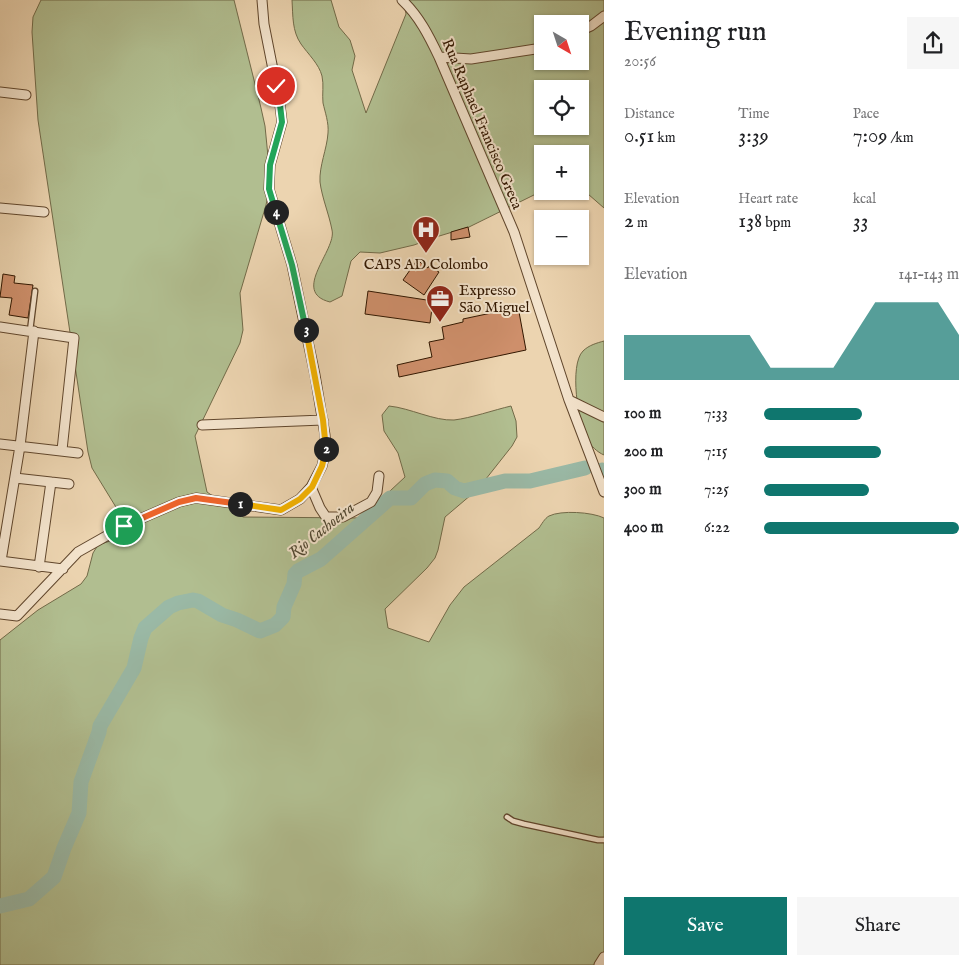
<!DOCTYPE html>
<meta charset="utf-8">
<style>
body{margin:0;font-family:"IM FELL English",serif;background:#f6f6f6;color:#202124;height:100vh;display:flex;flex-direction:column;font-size:19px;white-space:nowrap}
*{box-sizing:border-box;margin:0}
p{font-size:16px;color:#757577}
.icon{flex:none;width:28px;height:28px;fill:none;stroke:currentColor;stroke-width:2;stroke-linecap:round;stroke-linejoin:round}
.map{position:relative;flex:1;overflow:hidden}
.sheet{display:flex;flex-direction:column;background:#fff;width:375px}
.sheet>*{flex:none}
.needle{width:32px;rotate:141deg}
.buttons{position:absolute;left:534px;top:15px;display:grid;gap:10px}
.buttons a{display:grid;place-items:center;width:55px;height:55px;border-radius:0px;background:#fff;box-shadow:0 1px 4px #0004;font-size:25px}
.pin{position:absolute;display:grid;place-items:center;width:42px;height:42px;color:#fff;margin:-21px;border:2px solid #fff;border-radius:50%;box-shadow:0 1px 5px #0007}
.km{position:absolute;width:25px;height:25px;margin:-12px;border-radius:50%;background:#222;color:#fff;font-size:14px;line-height:25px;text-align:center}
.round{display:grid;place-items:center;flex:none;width:52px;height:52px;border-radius:0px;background:#f6f6f6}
.headline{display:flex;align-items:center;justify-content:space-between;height:85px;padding:0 20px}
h1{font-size:28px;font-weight:600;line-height:38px}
.metrics{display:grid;grid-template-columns:repeat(3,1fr);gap:8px;height:85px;padding:5px 20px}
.metrics div{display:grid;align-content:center}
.metrics b{font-size:21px;font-weight:600}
.metrics small{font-size:14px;font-weight:400}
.metrics p{font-size:14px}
.chart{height:140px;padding:10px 20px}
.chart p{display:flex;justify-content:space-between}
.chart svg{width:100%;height:90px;margin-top:5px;fill:#0f766e;opacity:.7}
.action{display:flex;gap:10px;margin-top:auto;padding:10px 20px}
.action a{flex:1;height:58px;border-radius:0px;background:#0f766e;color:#fff;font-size:20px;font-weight:600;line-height:58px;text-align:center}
.action a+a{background:#f6f6f6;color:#202124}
ul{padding:0 20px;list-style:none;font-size:16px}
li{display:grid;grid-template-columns:80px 60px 1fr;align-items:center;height:38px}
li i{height:12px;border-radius:6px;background:#0f766e}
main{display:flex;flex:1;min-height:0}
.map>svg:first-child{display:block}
</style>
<main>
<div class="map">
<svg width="604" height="965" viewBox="0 0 604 965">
<rect width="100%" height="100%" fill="#ecd4b0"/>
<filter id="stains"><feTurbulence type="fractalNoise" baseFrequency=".004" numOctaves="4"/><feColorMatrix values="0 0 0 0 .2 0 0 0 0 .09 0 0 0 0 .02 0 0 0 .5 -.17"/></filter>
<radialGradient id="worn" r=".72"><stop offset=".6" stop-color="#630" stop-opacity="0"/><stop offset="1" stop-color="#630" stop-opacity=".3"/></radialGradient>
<path fill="#b1be90" stroke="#726a48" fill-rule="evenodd" d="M41,0H234L261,108L265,126L270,177L269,190L266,205L240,293L243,330L240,343L195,436L207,492L243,517L361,518L405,477L398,453L384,431L382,415L389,406C410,408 434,421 454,420C471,418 494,410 511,406L516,421L517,437L512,446L478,489L445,517L438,550L435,558L427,568L385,609L388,628L429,642L450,605L464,587L539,528C541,525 545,518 549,516C561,510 592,512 604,518V965H0V640L38,610L81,584L87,576L93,553L98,545L113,540L130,539L122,517L92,468L88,452L38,120L32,32L33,17Z
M292,0H331L339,27L350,40L355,56L352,70L366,113L406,14L404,0H604V208L580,187V154H542V191L469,227L436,237L414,245L380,253L360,252L351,261L342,296L330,302C290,292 337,250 332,230C329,214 322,198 320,182C319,166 327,149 328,133C329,123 325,112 323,103C322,94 324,85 322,76C319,64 308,54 301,44C292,31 293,16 292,0ZM542,24H580V61H542ZM542,89H580V126H542Z
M604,341V455C597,452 591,446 587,439C578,423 569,365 583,351C589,345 597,343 604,341Z"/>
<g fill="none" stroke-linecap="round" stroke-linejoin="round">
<path stroke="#9ab9a6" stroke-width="15" d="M602,470L604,471
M0,906L29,899L54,877L64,848L79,813L81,782L99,732L100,726L134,668L141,638L145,628L169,607L178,603L193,600L198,601L222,615L237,620L260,631L275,625L283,617L284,607L294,584L295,574L298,571L321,559L390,498H411L425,484L435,480L447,481L455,488L464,491L505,481H530L585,468"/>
</g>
<path fill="#ce8f6b" stroke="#321700" d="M468,227L470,237L451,240V232Z
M417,260L428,268L429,266L439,272L424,295L403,280Z
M3,274L15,276L14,283L33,285L28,318L9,315L12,298L0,297Z
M368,291L433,301L430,323L365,314Z
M515,308L516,312H519L526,350L399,377L397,365L432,357L429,342L444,339L442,327L463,322V319Z"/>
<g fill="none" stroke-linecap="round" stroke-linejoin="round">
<defs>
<path id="lane" d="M30,331L35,291
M507,817L513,821L524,824L598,840H604"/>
<path id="street" d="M402,0C419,16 429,36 439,57L514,232L569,400L604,492
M580,31L591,26L604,16
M439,57L471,59L542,48
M0,92L26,95
M0,208L44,212
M0,327L74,338L62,450
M569,400L604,417
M202,425L323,420
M0,444L78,453
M15,478L69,484
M311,487L320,508L326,517H343L371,502L377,492L379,476
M0,561L63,569
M1,561L20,446L34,331
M39,567L51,482
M0,614L17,616L78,552L124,526L179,502L196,498L281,510L300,499L311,487L322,466L326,449L325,435L315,375L292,265L269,189L270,165L282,122L280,105L264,24L262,0
M599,965L604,957"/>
</defs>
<use href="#lane" stroke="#60462c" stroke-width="7"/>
<use href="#street" stroke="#60462c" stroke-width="11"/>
<use href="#lane" stroke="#f3e3cc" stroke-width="4.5"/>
<use href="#street" stroke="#f3e3cc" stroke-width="9"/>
</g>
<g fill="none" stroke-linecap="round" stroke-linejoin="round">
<defs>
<path id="split-1" d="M124,526L179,502L196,498L240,504"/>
<path id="split-2" d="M240,504L281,510L300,499L312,487L322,466L326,449"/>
<path id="split-3" d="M306,330L323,420L326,449"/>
<path id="split-4" d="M276,212L292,265L306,330"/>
<path id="split-5" d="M276,86L280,105L282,122L270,165L269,189L276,212"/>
</defs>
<use href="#split-1" stroke="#fff" stroke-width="10"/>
<use href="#split-2" stroke="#fff" stroke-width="10"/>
<use href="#split-3" stroke="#fff" stroke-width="10"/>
<use href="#split-4" stroke="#fff" stroke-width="10"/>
<use href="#split-5" stroke="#fff" stroke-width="10"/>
<use href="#split-1" stroke="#f0652b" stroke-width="6"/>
<use href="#split-2" stroke="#f5b400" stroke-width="6"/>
<use href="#split-3" stroke="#f5b400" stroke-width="6"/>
<use href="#split-4" stroke="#22a559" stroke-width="6"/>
<use href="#split-5" stroke="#22a559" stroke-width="6"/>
</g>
<defs>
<symbol id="hospital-pin" viewBox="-11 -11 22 30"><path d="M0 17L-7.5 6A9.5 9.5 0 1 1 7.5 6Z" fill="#8f2418" stroke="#f3e3cc"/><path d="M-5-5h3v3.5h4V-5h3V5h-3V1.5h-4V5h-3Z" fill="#fff"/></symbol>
<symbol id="office-pin" viewBox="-11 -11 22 30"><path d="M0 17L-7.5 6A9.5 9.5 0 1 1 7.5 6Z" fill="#8f2418" stroke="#f3e3cc"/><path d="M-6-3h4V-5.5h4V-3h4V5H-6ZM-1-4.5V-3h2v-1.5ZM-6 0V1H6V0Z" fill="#fff"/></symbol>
</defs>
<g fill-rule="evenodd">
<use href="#hospital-pin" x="410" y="214" width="32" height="43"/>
<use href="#office-pin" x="424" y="283" width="32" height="43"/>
</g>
<g text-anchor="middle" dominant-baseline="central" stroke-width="4" stroke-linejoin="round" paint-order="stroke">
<g font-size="15" fill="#321700" stroke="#f3e3cc">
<text transform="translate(482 124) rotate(67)">Rua Raphael Francisco Greca</text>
</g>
<g font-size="15" fill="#321700" stroke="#f3e3cc">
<text x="426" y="264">CAPS AD Colombo</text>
<text x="459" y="290" text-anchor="start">Expresso<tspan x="459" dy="17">São Miguel</tspan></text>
</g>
<g font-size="16" font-style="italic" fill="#514832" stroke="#f3e3cc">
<text transform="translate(322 531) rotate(-39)">Rio Cachoeira</text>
</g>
</g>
<rect width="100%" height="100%" filter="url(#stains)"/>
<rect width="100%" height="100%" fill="url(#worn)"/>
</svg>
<div class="buttons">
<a><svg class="needle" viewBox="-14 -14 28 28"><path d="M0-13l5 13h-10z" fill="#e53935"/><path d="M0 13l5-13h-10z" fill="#757577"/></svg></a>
<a><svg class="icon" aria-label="locate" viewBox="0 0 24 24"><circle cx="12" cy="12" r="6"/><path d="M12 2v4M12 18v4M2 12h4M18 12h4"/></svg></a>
<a>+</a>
<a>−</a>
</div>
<div class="pin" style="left:124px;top:526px;background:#1e9e55"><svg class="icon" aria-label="arrive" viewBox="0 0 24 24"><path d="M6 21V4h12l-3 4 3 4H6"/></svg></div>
<div class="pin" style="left:276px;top:86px;background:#d93025"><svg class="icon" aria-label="check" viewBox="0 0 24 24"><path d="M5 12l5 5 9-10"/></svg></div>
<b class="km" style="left:240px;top:504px">1</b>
<b class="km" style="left:326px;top:449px">2</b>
<b class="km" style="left:306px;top:330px">3</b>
<b class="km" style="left:276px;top:212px">4</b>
</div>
<section class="sheet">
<div class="headline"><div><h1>Evening run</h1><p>20:56</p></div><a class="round"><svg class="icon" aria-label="share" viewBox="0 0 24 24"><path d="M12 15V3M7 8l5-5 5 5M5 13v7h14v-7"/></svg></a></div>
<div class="metrics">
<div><p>Distance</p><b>0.51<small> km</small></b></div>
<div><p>Time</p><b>3:39</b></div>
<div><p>Pace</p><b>7:09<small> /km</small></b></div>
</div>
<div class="metrics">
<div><p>Elevation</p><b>2<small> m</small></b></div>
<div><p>Heart rate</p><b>138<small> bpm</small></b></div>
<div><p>kcal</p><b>33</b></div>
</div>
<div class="chart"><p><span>Elevation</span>141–143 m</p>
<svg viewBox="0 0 160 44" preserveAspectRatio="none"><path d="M0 44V22L10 22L20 22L30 22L40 22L50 22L60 22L70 38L80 38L90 38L100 38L110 22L120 6L130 6L140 6L150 6L160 22V44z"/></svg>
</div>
<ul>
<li><b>100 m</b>7:33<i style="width:50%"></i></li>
<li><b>200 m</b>7:15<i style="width:60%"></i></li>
<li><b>300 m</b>7:25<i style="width:54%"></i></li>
<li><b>400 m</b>6:22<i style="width:100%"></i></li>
</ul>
<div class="action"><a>Save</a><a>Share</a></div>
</section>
</main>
